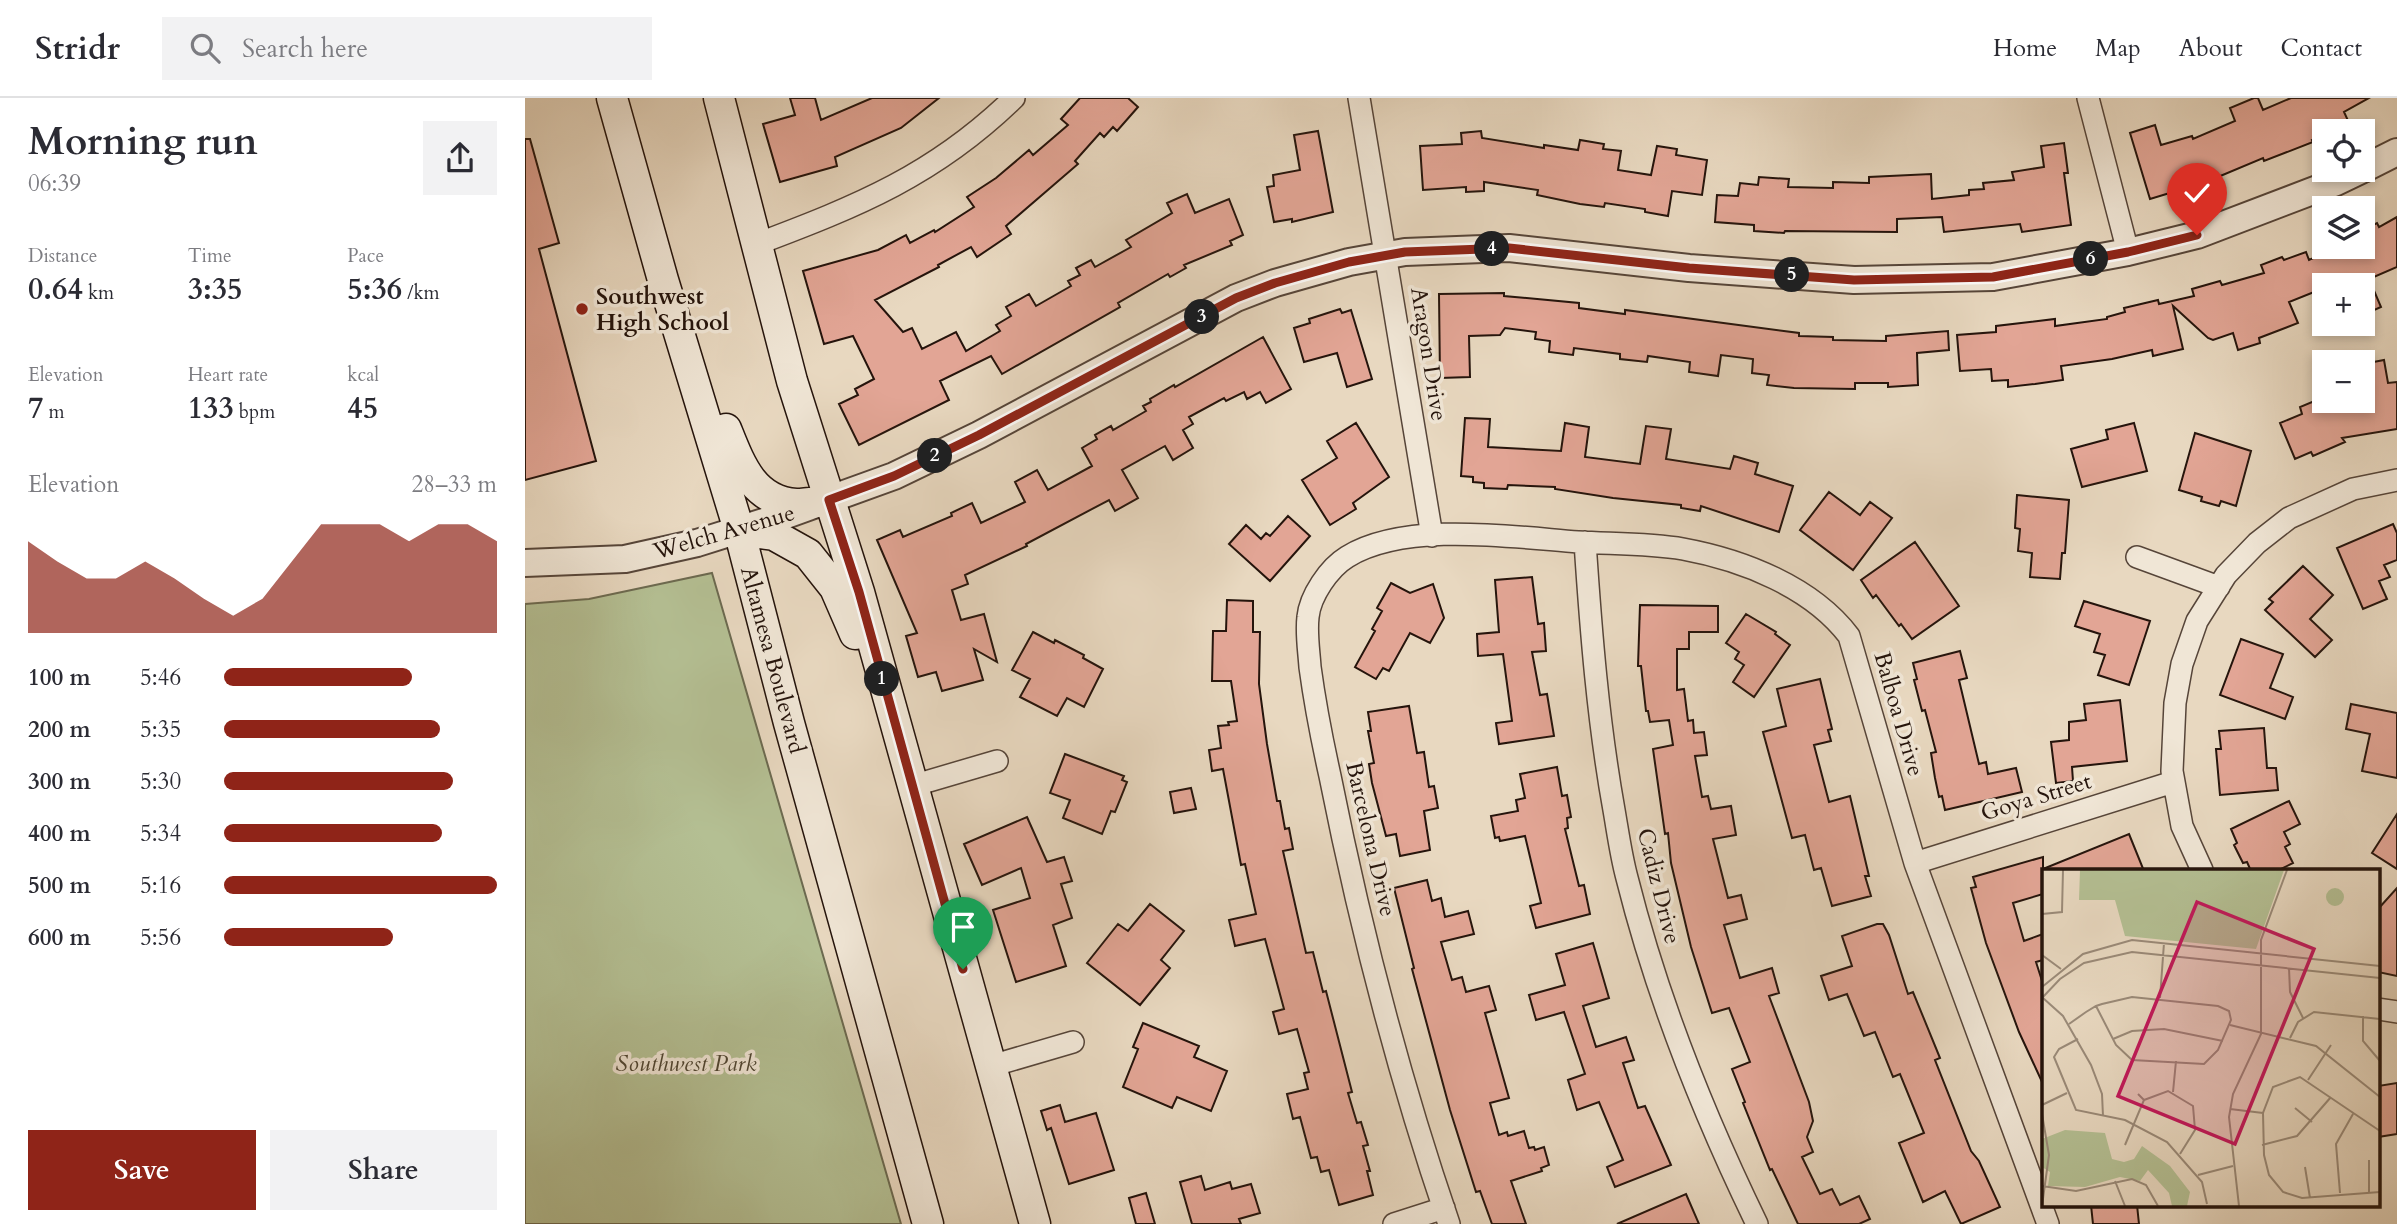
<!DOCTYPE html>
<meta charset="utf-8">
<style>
body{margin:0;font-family:Cardo,serif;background:#f2f2f3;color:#2b2b33;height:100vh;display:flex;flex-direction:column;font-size:26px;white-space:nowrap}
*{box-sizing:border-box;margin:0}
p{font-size:23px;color:#7c7c81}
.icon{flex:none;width:38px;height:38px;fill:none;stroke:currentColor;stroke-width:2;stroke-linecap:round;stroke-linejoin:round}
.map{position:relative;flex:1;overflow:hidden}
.details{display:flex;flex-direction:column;background:#fff;width:525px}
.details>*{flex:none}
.tools{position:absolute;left:1787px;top:21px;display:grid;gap:14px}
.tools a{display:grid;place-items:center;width:63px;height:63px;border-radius:0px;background:#fff;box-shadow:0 4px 10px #0003;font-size:35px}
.pin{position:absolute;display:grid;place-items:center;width:60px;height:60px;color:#fff;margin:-72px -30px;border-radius:50% 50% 50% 0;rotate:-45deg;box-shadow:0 0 7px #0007}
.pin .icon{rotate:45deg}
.km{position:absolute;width:35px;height:35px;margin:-18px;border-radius:50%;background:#222;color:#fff;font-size:19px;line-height:35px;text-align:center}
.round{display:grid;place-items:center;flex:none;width:74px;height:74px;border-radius:0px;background:#f2f2f3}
.summary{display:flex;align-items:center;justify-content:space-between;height:119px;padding:0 28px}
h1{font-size:38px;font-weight:700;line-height:52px}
.figures{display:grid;grid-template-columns:repeat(3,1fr);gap:10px;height:119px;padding:7px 28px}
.figures div{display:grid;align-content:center}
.figures b{font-size:30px;font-weight:700}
.figures small{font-size:19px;font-weight:400}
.figures p{font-size:19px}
.chart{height:196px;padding:14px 28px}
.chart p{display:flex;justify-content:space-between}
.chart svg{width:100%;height:126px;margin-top:7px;fill:#8f2418;opacity:.7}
.action{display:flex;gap:14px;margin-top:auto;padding:14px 28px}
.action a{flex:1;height:80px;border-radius:0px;background:#8f2418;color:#fff;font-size:28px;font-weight:700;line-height:80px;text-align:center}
.action a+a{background:#f2f2f3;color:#2b2b33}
ul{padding:0 28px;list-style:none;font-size:23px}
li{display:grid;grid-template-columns:112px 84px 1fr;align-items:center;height:52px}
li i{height:18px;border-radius:9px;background:#8f2418}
header{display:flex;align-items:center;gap:42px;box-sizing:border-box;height:98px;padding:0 35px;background:#fff;border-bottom:2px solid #e1e1e2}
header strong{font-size:33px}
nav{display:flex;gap:38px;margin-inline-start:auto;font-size:24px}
.search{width:490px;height:63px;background:#f2f2f3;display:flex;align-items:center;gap:18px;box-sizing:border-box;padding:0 24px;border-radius:0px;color:#7c7c81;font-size:26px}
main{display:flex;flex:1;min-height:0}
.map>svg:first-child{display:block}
</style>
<header>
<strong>Stridr</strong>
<div class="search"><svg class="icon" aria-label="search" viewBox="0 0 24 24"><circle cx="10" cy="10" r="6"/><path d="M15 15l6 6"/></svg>Search here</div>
<nav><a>Home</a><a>Map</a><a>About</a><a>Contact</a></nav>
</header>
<main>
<section class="details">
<div class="summary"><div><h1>Morning run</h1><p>06:39</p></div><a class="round"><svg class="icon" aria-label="share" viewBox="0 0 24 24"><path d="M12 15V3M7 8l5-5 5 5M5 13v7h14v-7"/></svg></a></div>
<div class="figures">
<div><p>Distance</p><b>0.64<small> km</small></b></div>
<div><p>Time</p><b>3:35</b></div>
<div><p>Pace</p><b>5:36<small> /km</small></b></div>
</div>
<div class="figures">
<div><p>Elevation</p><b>7<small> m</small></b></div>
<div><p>Heart rate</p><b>133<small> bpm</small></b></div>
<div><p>kcal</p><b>45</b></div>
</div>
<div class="chart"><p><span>Elevation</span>28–33 m</p>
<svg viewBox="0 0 160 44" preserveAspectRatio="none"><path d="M0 44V12L10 19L20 25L30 25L40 19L50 25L60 32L70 38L80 32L90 19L100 6L110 6L120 6L130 12L140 6L150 6L160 12V44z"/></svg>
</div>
<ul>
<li><b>100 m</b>5:46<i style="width:69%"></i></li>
<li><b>200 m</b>5:35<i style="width:79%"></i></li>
<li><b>300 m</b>5:30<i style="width:84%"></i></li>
<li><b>400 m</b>5:34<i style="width:80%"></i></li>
<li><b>500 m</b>5:16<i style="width:100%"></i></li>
<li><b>600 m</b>5:56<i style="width:62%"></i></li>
</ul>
<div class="action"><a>Save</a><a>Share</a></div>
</section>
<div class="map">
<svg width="1872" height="1126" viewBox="0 0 1872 1126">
<rect width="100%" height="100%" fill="#e8d8c0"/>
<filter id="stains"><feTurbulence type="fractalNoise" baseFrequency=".00286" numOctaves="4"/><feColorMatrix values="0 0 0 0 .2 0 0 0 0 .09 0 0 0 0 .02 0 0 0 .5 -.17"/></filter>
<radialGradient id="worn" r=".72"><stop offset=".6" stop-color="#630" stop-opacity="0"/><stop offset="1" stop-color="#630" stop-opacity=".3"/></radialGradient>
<path fill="#b4bf93" stroke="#6c6a50" stroke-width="2" d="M187,475L376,1126H0V506L64,501Z"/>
<path fill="#e2a595" stroke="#25140c" stroke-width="2" d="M265,0H290L296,22L347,0H414L376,30L310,59L312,68L255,84L238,26L270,17Z
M555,0H603L613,9L592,33L588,29L579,39L575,35L550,63L553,66L481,128L486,136L452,159L446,149L413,167L414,169L350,202L378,234L387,230L397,251L431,234L441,253L475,233L471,227L486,218L481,209L504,196L511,208L546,188L543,183L555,177L551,170L566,162L570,169L606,149L601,142L647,115L642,105L662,96L670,115L704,101L718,137L705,143L707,147L659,167L661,170L645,179L643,176L593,205L595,209L477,276L466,258L415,283L424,302L334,347L314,306L333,297L330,291L349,281L328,238L299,246L278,173L353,152L381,137L385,145L409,132L410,134L449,109L442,99L471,80L504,52L508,57L543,27L536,21Z
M1729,0H1733L1738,12L1766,0H1844L1819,14L1825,27L1811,33H1799V37L1787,42L1788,44L1739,63L1738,60L1681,84L1625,101L1605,35L1630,27L1636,47L1667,38L1668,41L1710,23L1705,10Z
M793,33L808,114L767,124V121L749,124L742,89L749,88L748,77L775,72L769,37Z
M956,33L957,40L1019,50V47L1053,52L1055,42L1079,46L1078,51L1096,53L1093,72L1126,77L1132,48L1152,51L1151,57L1182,62L1177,97L1147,93L1143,118L1120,114V111L1080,105L1079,109L1055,106L1012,97L1013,92L959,84V93L941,94V89L898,92L895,48L937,46L936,35Z
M0,41H5L34,145L14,151L71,363L0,382Z
M1539,45L1543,75H1539L1546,127L1497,134L1495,126L1419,134L1417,119L1372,121V134L1260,133L1259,135L1229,133V127L1190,124L1192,97L1213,98L1215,85L1233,87L1234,79L1264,81L1263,89L1308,90V84L1344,85V79L1406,76L1407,101L1444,97V92L1459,91L1458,85L1489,82L1487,74L1519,69L1516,48Z
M1872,119V169L1844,181L1856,209L1838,217V187H1799V190L1764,204L1773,225L1734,240L1735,245L1713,252L1708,235L1688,242L1683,240L1648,208L1658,251L1628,258L1627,252L1587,261L1536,268L1538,282L1510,286L1483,289V282L1467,283L1466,271L1435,273L1432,237L1471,234V228L1530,221V228L1582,221V219L1600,214L1599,210L1633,202L1634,206L1669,198L1667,191L1695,183L1697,187L1739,175L1736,167L1757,159L1759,162L1781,154L1784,162L1814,149H1838V132L1852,125L1854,129Z
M979,195V198L1054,205V210L1100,216V212L1274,235V238L1308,239V242L1361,243V238L1423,233L1424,252L1392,255L1393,287L1363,289V285H1330V291L1269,290L1242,287L1244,277L1227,275L1228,261L1196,257L1193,278L1164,274L1165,264L1123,258L1122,264L1095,261V256L1049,250L1048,257L1024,254L1025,243L1010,241L1011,234L980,230L975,237L944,238L945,279L915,280L914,196Z
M815,211L817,215L826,212L847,281L822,289L812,255L779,264L769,230L785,225L784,221Z
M738,239L766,291L741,305L735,294L722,301L719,294L701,303L699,300L664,319L668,326L658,332L668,350L648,362L640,348L597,372L613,400L590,413L584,402L501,446L502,448L440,477L443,486L427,492L436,522L459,516L472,564L449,551L458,582L417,593L411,574L393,579L381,538L392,535L352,442L375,432L378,439L427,418L426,415L447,405L456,425L500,404L490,384L512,372L523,392L567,368L557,350L572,341L570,337L586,328L588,332L621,313L618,308L626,304L625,301L649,287L650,289Z
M1859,262L1863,285L1872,284V331L1817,340L1820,344L1788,358L1786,354L1770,361L1755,325L1777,316L1775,309L1799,299V303H1842L1838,266Z
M940,320L965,321L963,349L1036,353L1040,325L1064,329L1060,359L1115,366L1121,328L1146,331L1141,361L1205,371L1209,358L1233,365L1230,376L1268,388L1254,434L1176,408L1175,413L1156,410V407L1088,400L1030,391V389L983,387L982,391L959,390V385L948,384V379L936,378Z
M831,325L864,379L828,405L831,411L805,427L777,382L812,360L802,343Z
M1609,325L1622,373L1557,389L1546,351L1583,341L1581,332Z
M1670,335L1726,353L1711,408L1696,403L1694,408L1676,403L1677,399L1654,392Z
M1304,394L1335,417L1345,404L1367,420L1328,472L1275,432Z
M1492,397L1544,402L1540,455H1537L1535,481L1505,479L1507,455L1493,453L1495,431L1490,430Z
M763,418L785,438L745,483L704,446L721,427L736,441L741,435L745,438Z
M1868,426L1872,435V462L1859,467L1865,479L1854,483L1862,501L1838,511L1812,450Z
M1390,444L1434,508L1387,541L1376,526L1374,528L1351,497L1348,500L1336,482Z
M1778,468L1808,497L1785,521L1807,542L1790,559L1740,512L1748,504L1744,501Z
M1007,479L1013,526L1019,525L1021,553L1007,554L1015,597L1022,596L1029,638L974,646L971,625L987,623L978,556L953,558L952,536L974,534L970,482Z
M866,485L885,495L908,486L919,520L905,545L885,535L864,573L858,570L851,581L830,569L850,533L847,531L857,513L852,510Z
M702,502L728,503V534H735L734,586L742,646L752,703H755L760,731L764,730L768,751L758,753L781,855L788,854L798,894L801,893L827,994L823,995L832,1025L836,1024L843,1047L838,1048L845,1073H842L848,1097L814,1107L804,1072L796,1074L792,1059L786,1060L775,1019L768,1021L762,996L783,991L779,975L784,974L772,931L754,936L748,914L759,911L740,841L710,848L704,822L731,816L720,766L716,767L698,671L687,673L684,652L696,650L693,628L704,627L703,624L712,623L706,583H687L688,533H701Z
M1559,503L1625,523L1604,587L1573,577L1580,557L1569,554L1575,536L1550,528Z
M1115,507L1193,508V534H1164V551H1152V592L1159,591L1163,623L1168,622L1169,635L1179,634L1182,657L1170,658L1177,699L1183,698L1186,711L1206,708L1211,737L1188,741L1203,800L1216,797L1222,821L1199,827L1215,880L1247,870L1254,895L1244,898L1284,1004L1288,1023L1282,1039L1288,1054L1277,1059L1295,1096L1307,1091L1315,1107L1334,1098L1345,1121L1334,1126H1273L1247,1071L1245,1072L1218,1005L1220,1004L1207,971L1225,964L1204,910L1187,915L1166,849L1146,765L1143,735L1140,736L1128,651L1148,647L1144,622L1125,624L1123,613H1121L1116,568H1113Z
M1221,516L1251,534L1250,536L1265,547L1229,599L1208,584L1219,567L1210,561L1214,554L1201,545Z
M508,534L529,545L530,542L559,557L558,560L578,571L559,609L542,600L532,618L495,599L505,581L487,572Z
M1716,541L1758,556L1745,590L1768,599L1760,621L1695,597Z
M1435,553L1442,580L1434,582L1454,666L1461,664L1463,676L1491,670L1497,694L1420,712L1417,698L1414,699L1410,680L1406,655L1411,654L1400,612L1397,613L1389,582L1392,581L1388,565Z
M1295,581L1307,631L1303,632L1306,643L1289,647L1304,704L1325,698L1344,778H1340L1346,798L1307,808L1296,770L1289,772L1280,737L1267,740L1238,634L1261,628L1252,591Z
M1595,602L1602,663L1547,669L1548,683L1531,685L1526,644L1544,642V624L1561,622L1559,606Z
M1826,606L1872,615V680L1837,673L1845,636L1821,631Z
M884,608L892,655L899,654L904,689L909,688L913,710L899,713L905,752L875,758L871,736L861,738L847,685L844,666L849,665L843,633H846L843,614Z
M1739,630L1742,670H1751L1753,692L1695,697L1691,651H1696L1694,633Z
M540,656L599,678L597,682L602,684L590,714L586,713L577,736L538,720L545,702L525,695Z
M1032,669L1037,698L1042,697L1046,719L1042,720L1043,730L1040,731L1054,788L1059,787L1065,816L1011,830L1005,808L1016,805L1000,738L975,743L974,739L970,740L966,718L993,713L991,702L1000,700L995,676Z
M666,690L671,711L649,715L645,694Z
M1764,703L1775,726L1759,734L1765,746L1760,749L1768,765L1752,773H1726L1722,764L1718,765L1709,747L1712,745L1706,731Z
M1872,716V771L1847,755Z
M502,719L522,764L539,759L547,783L536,786L547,820L528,827L541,868L491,884L468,812L505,800L496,770L457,787L439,746Z
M1604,736L1619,773H1518V796L1488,805L1499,843L1518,836V862L1511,864L1518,886V986L1494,934L1461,845L1446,790L1451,789L1448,779L1518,759V771Z
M902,782L907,803L916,800L920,819L943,813L949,836L916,844L927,882L937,879L941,894L964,888L971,912L960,915L984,1000L965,1005L974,1037L982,1034L983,1038L999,1033L1004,1050L1009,1049L1010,1052L1019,1049L1024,1067L1016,1070L1017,1073L986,1083L1001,1126H967L955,1093L951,1094L925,1012L887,871L889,870L869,790Z
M1872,790V878L1853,874L1854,810Z
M625,806L659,833L636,862L645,870L615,907L562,865L593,826L603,833Z
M1352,826H1358L1364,837L1383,896L1388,894L1415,960L1410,962L1446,1053L1454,1063L1475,1109L1436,1126L1420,1093L1398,1104L1374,1045L1399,1035L1375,976L1368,979L1350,934L1339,938L1322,896L1304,902L1296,878L1327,868L1317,838Z
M1068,845L1084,900L1058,908L1071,949L1101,939L1109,962L1098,965L1113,1010L1120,1008L1146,1067L1090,1089L1082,1069L1098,1062L1074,1004L1052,1012L1043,982L1060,976L1039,914L1011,922L1004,897L1040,887L1031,856Z
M618,925L674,948L669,959L702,973L686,1013L652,999L647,1010L598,989L613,951L608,949Z
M1872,985V1036L1853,1039V988Z
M535,1007L540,1024L571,1015L589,1072L544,1086L526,1030L522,1032L516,1013Z
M676,1078L680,1092L705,1084L707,1091L726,1086L735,1115L714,1121L716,1126H667L655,1084Z
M621,1095L630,1126H611L604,1100Z
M1161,1096L1174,1126H1092Z
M1566,1107H1612L1614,1126H1568Z"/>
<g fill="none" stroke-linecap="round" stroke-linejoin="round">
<defs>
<path id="minor" d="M834,0L907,438
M1563,0L1603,154
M232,146C333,108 410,77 489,0
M1060,444C1066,534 1073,623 1089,712C1093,735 1096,758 1102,780C1132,900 1178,1015 1232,1126
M1612,459L1694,489
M387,688L472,663
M1390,765L1648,684
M1677,772L1657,728L1647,673L1650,605L1657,566L1672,523L1701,477L1732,445L1764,420L1828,391L1872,382
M1853,911L1872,914
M466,968L548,944
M869,1126L919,1110
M924,1126C874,980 835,829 805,678C797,642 790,606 785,569C784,553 781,536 783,519C785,498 804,470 822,459C880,423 988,439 1053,444C1088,446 1124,445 1158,451C1218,462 1287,489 1324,538L1390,765L1523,1126"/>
<path id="tertiary" d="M1838,71L1872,54
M0,465L100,461L172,445L261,417L369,378L454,337L711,200L750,185L824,164L880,154L984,150L1164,170L1329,182L1468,179L1603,154L1672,137L1811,84L1836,72"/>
<path id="secondary" d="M87,0L138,182L214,432L264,625L403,1126
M194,0L267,283L334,494L510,1126
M201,331C215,366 228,403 271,406C282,406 294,403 304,402
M214,432L249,437L283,456L310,490L330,536"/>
</defs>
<use href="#minor" stroke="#564539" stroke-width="24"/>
<use href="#tertiary" stroke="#564539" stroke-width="30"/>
<use href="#secondary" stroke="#25140c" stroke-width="33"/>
<use href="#minor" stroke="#f0e6d6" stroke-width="21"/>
<use href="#tertiary" stroke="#f0e6d6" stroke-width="26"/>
<use href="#secondary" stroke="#f0e6d6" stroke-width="30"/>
</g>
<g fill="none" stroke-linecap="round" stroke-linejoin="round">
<defs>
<path id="route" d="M438,871L334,494L304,402L369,378L454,337L711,200L750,185L824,164L880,154L984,150L1164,170L1329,182L1468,179L1603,154L1672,137"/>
</defs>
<use href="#route" stroke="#fff" stroke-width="14"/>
<use href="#route" stroke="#8f2418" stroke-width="9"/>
</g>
<circle fill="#8f2418" stroke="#f0e6d6" stroke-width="2.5" cx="57" cy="211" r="7"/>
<g text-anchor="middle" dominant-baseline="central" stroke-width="7" stroke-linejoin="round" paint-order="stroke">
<g font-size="23" font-weight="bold" fill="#25140c" stroke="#f0e6d6" text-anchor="start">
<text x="71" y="198">Southwest<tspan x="71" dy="26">High School</tspan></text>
</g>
<g font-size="23" fill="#25140c" stroke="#f0e6d6">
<text transform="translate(904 256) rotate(81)">Aragon Drive</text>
<text transform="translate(199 434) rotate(-16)">Welch Avenue</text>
<text transform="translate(248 562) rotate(75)">Altamesa Boulevard</text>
<text transform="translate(1374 616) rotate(74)">Balboa Drive</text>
<text transform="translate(1511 699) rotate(-17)">Goya Street</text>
<text transform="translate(846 741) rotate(77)">Barcelona Drive</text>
<text transform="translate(1134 788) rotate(76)">Cadiz Drive</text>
</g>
<g font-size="23" font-style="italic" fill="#504734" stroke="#f0e6d6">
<text x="161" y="965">Southwest Park</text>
</g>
</g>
<g transform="translate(1517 771)">
<rect width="338" height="338" fill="#e8d8c0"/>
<path d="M38,1H242L214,80L83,67L73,31H37ZM284 28a9 9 0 1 1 18 0a9 9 0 1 1-18 0ZM23,261L63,264L70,290L82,293L92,290L100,277L128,297L148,323L145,337H130L127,324L106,301L98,312L78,308L43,318L6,317L8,303L0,298V270Z" fill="#b4bf93"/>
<path fill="none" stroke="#9a8a78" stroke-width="2" d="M0,45L20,43L21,1M0,86L19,100M247,99L248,123L261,149M0,118L41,85L90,71L338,97M0,129L18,110L42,94L90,83L338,109M1,129L21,147L49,196L60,225L61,247M118,129L122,74M321,147V172L338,192M27,155L44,143L54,137L60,135L90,128L176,137L187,142L189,151L176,181L162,195L90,191L74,176L54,137M188,156L274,177L338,228M248,169L256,153L272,143L338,150M36,170L17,180L12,188L34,241L83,251L125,273L160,313L165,335M71,170L90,162L122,160L181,172M266,211L289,176M131,223L134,192M102,231L126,222L151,237L153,261L138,285M0,236L25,224M253,239L270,253M188,240L221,244M0,245L7,286L0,337M338,262L258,208L231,218L221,244L222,286L227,306L241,323L260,329L338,323M83,276L102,231L96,225M220,276L255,267L289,228M263,298L268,329M156,306L191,297M73,312L83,337M0,317L34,322L90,310L104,316L116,337M298,324L294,275L311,245M327,324V291M197,337L187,248L191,225L219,165V71L245,1"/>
<path fill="#c2185b" fill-opacity="0.15" stroke="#c2185b" stroke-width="3.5" d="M155,33L272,80L193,275L76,227Z"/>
<rect width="338" height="338" fill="none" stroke="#25140c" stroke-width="3.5"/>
</g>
<rect width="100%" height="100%" filter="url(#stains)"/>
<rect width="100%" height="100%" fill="url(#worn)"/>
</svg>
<div class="tools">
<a><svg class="icon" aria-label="locate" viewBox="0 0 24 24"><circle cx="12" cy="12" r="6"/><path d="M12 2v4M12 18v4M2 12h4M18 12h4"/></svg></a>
<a><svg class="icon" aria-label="layers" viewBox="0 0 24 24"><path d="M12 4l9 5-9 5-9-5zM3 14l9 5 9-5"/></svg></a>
<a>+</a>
<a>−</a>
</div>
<div class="pin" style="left:438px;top:871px;background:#1e9e55"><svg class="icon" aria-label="arrive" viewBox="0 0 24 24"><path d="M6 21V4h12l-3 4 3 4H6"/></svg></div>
<div class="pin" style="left:1672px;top:137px;background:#d93025"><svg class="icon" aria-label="check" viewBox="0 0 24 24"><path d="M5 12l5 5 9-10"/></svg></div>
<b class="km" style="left:357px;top:581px">1</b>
<b class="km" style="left:410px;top:358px">2</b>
<b class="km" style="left:677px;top:219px">3</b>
<b class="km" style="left:967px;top:151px">4</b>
<b class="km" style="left:1267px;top:177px">5</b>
<b class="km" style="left:1566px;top:161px">6</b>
</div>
</main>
